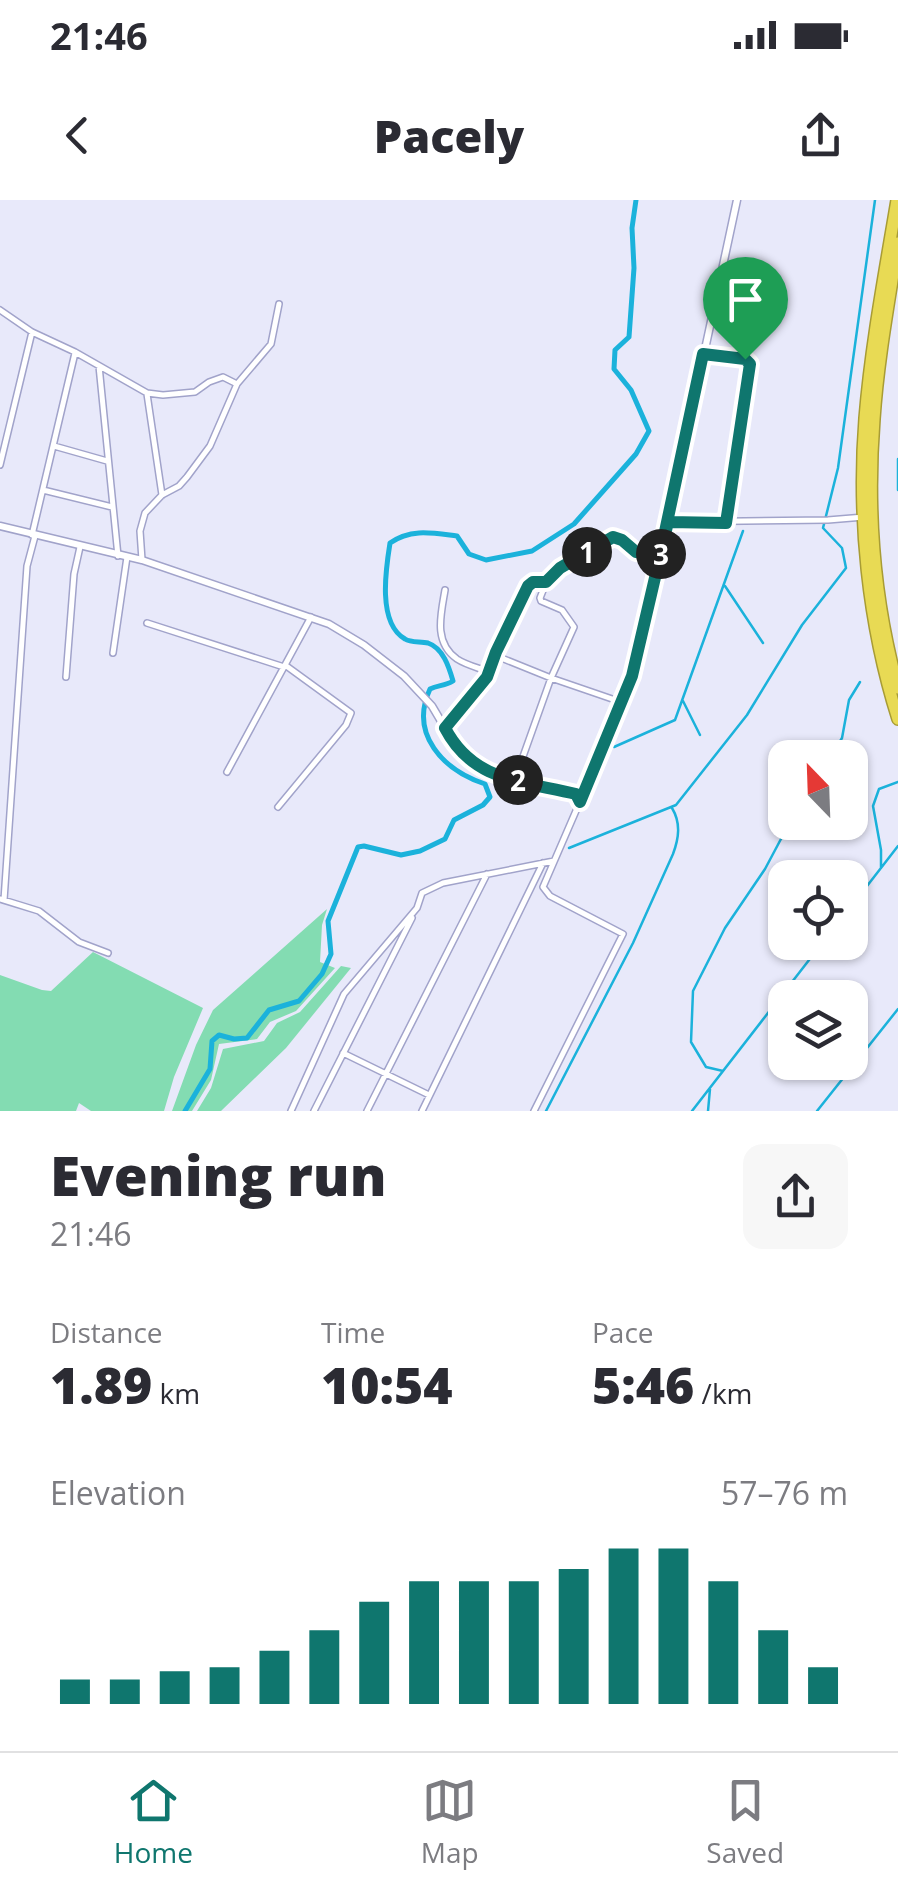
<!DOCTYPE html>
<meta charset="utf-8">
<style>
body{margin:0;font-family:"Open Sans",sans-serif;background:#f7f7f7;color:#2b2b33;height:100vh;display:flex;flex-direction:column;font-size:38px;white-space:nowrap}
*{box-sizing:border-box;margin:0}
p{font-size:32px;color:#7c7c81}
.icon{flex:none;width:55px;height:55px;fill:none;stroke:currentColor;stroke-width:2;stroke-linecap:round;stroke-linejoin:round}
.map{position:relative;height:911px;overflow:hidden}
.panel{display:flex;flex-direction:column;background:#fff;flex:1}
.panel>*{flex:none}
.needle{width:65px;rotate:337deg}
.buttons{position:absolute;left:768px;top:540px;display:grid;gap:20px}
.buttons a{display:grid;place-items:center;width:100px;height:100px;border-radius:20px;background:#fff;box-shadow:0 2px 8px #0004;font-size:50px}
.pin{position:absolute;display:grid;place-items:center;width:85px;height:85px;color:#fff;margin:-102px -42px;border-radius:50% 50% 50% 0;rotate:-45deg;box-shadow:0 0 10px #0007}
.pin .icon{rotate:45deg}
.km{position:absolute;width:50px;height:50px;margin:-25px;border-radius:50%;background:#222;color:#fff;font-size:28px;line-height:50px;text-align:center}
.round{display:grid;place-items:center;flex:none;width:105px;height:105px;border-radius:20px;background:#f7f7f7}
.summary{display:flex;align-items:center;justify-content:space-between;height:170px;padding:0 50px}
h1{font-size:55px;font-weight:800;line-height:75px}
.stats{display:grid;grid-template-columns:repeat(3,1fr);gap:15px;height:170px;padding:10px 50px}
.stats div{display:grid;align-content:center}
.stats b{font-size:50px;font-weight:800}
.stats small{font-size:28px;font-weight:400}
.stats p{font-size:28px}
.chart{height:280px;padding:20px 50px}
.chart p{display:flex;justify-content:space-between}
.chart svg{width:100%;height:180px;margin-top:10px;stroke:#0f766e;stroke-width:6}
.status{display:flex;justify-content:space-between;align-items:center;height:70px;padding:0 50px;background:#fff;direction:ltr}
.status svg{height:28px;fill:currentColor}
header{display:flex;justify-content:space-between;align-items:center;height:130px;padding:0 50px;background:#fff;font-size:45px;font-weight:800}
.tabs{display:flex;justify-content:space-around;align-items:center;height:140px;border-top:2px solid #e1e1e2;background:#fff;font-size:28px;color:#7c7c81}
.tabs a{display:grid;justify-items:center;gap:5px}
.tabs .selected{color:#0f766e}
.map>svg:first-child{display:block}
</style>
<div class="status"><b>21:46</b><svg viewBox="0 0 49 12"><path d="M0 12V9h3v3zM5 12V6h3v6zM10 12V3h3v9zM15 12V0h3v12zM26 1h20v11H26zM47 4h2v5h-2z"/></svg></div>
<header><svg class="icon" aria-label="back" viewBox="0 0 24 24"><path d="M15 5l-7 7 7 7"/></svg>Pacely<svg class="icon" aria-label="share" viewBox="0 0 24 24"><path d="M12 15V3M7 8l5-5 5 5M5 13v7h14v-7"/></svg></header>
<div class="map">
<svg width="898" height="911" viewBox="0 0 898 911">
<rect width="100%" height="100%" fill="#e8e9fa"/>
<path fill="#83dcb2" d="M327,709L322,725L320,762L335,768L296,811L270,822L257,839L219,844L211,880L192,911H172L196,845L213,810Z
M93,752L203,808L174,877L164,911H91L79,903L76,911H0V775L42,790L51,791Z
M341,766L351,768L286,848L221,911H197L211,888L223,849L264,841L277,823L300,812Z"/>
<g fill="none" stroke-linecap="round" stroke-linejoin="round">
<path stroke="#1bb2db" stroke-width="2.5" d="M898,259V290
M725,386L763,443
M683,501L700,535
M614,547L675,520L743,331
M830,558L842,538L849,500L860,482
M569,648L676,605L747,515L802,425L846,368L842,348L823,328L838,268L875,0
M881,668V650L873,606L879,589L898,582
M850,708L898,646
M723,871L706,867L691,842L693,791L725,728L765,669L790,622
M546,911L633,743L673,654C679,638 681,623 672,608
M692,911L823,742
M708,911L710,889
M817,911L898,809"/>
<path stroke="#1bb2db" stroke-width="5" d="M185,911L210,869L212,841L219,835L234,839L247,838L269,810L299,801L322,774L331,754L328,721L358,647L364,646L401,655L420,651L445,639L454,620L483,605L490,597L485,584C443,570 409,534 430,489C438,485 445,486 453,481C449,467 443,448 428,443C421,441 411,443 405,439C377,423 386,368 390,343C411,328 433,333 457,336L469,354L486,360L532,351L574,324L636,254L649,231L631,190L614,169L615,150L629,137L634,68L632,28L636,0"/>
<defs>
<path id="minor" d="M0,110L32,132L75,152L147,193L163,195L195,192L209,182L223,177L237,184
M703,154L745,159L750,163L726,323
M99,166L118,356
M147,194L162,295
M54,246L107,261
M0,265L32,132
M43,290L112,307
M668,322L828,320L864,317
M32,335L75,153
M142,360L140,331L145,313L162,295L179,286L187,277L210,246L237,184L271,144L279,104
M445,390C441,414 433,442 457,459C466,465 479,468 489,472
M147,423L284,467
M113,453L127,357
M494,455L551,478L621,502
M66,477L74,374L80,347
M445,529L487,477L496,452L530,383L546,382L561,367L613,337L621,340L636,352L660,355
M227,572L311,417
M515,579L551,478L574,427L562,410L541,401L540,398L546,383
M278,607L346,525L351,513L285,465
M0,699L39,711L79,742L108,753
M4,700L27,366L35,336
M343,853L429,895
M291,911L344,794L417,708L422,693L443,683L554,661
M314,911L412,718
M367,911L487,674
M422,911L543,663
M534,911L623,734L550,696L543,687L585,590"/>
<path id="tertiary" d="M0,326L142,360L329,424L364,445L404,476L432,506L458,550L475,565L500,576L576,594L585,590L632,476L668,322L737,0"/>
<path id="trunk" d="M897,0C885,72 871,145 865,218C857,318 868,424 898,519
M898,43C889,101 878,160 874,219C867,309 874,401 898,488"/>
</defs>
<use href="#minor" stroke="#a1a3ca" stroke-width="8"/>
<use href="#tertiary" stroke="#a1a3ca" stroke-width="9"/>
<use href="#trunk" stroke="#a89c35" stroke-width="14"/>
<use href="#minor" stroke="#fff" stroke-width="5"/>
<use href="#tertiary" stroke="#fff" stroke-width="6"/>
<use href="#trunk" stroke="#e8da54" stroke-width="11"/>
</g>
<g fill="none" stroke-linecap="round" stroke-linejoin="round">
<defs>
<path id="route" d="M745,159L703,154L660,355L636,352L622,340L613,337L560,368L546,382H533L528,386L496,452L487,477L445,528C473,582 523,581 576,594L580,602L632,476L668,322L726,323L750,164L745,159"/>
</defs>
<use href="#route" stroke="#fff" stroke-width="20"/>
<use href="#route" stroke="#0f766e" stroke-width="12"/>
</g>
</svg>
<div class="buttons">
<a><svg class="needle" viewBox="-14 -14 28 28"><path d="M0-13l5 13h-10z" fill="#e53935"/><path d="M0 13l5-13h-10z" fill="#7c7c81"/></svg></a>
<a><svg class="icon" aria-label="locate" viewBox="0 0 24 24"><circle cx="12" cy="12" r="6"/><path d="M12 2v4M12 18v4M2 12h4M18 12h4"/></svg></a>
<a><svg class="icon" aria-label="layers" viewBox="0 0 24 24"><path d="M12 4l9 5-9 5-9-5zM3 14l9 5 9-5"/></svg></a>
</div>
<div class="pin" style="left:745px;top:159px;background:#1e9e55"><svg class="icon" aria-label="arrive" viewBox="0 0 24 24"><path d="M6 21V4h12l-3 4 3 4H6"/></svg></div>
<b class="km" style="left:587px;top:352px">1</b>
<b class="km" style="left:518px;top:580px">2</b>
<b class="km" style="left:661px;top:354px">3</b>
</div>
<section class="panel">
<div class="summary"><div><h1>Evening run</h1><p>21:46</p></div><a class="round"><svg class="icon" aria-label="share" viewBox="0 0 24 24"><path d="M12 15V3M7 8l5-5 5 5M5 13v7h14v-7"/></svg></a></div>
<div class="stats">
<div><p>Distance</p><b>1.89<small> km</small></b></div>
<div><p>Time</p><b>10:54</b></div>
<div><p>Pace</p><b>5:46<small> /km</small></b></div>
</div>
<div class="chart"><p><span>Elevation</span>57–76 m</p>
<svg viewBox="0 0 160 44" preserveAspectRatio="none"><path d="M5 44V38M15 44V38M25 44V36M35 44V35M45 44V31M55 44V26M65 44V19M75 44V14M85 44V14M95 44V14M105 44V11M115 44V6M125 44V6M135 44V14M145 44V26M155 44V35"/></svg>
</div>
</section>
<nav class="tabs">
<a class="selected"><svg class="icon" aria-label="home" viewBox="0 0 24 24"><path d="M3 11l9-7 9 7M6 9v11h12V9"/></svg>Home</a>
<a><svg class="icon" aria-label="map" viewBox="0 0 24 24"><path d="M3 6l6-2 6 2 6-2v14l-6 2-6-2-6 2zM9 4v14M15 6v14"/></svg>Map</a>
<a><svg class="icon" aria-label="saved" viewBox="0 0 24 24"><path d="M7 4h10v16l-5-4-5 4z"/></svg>Saved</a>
</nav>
